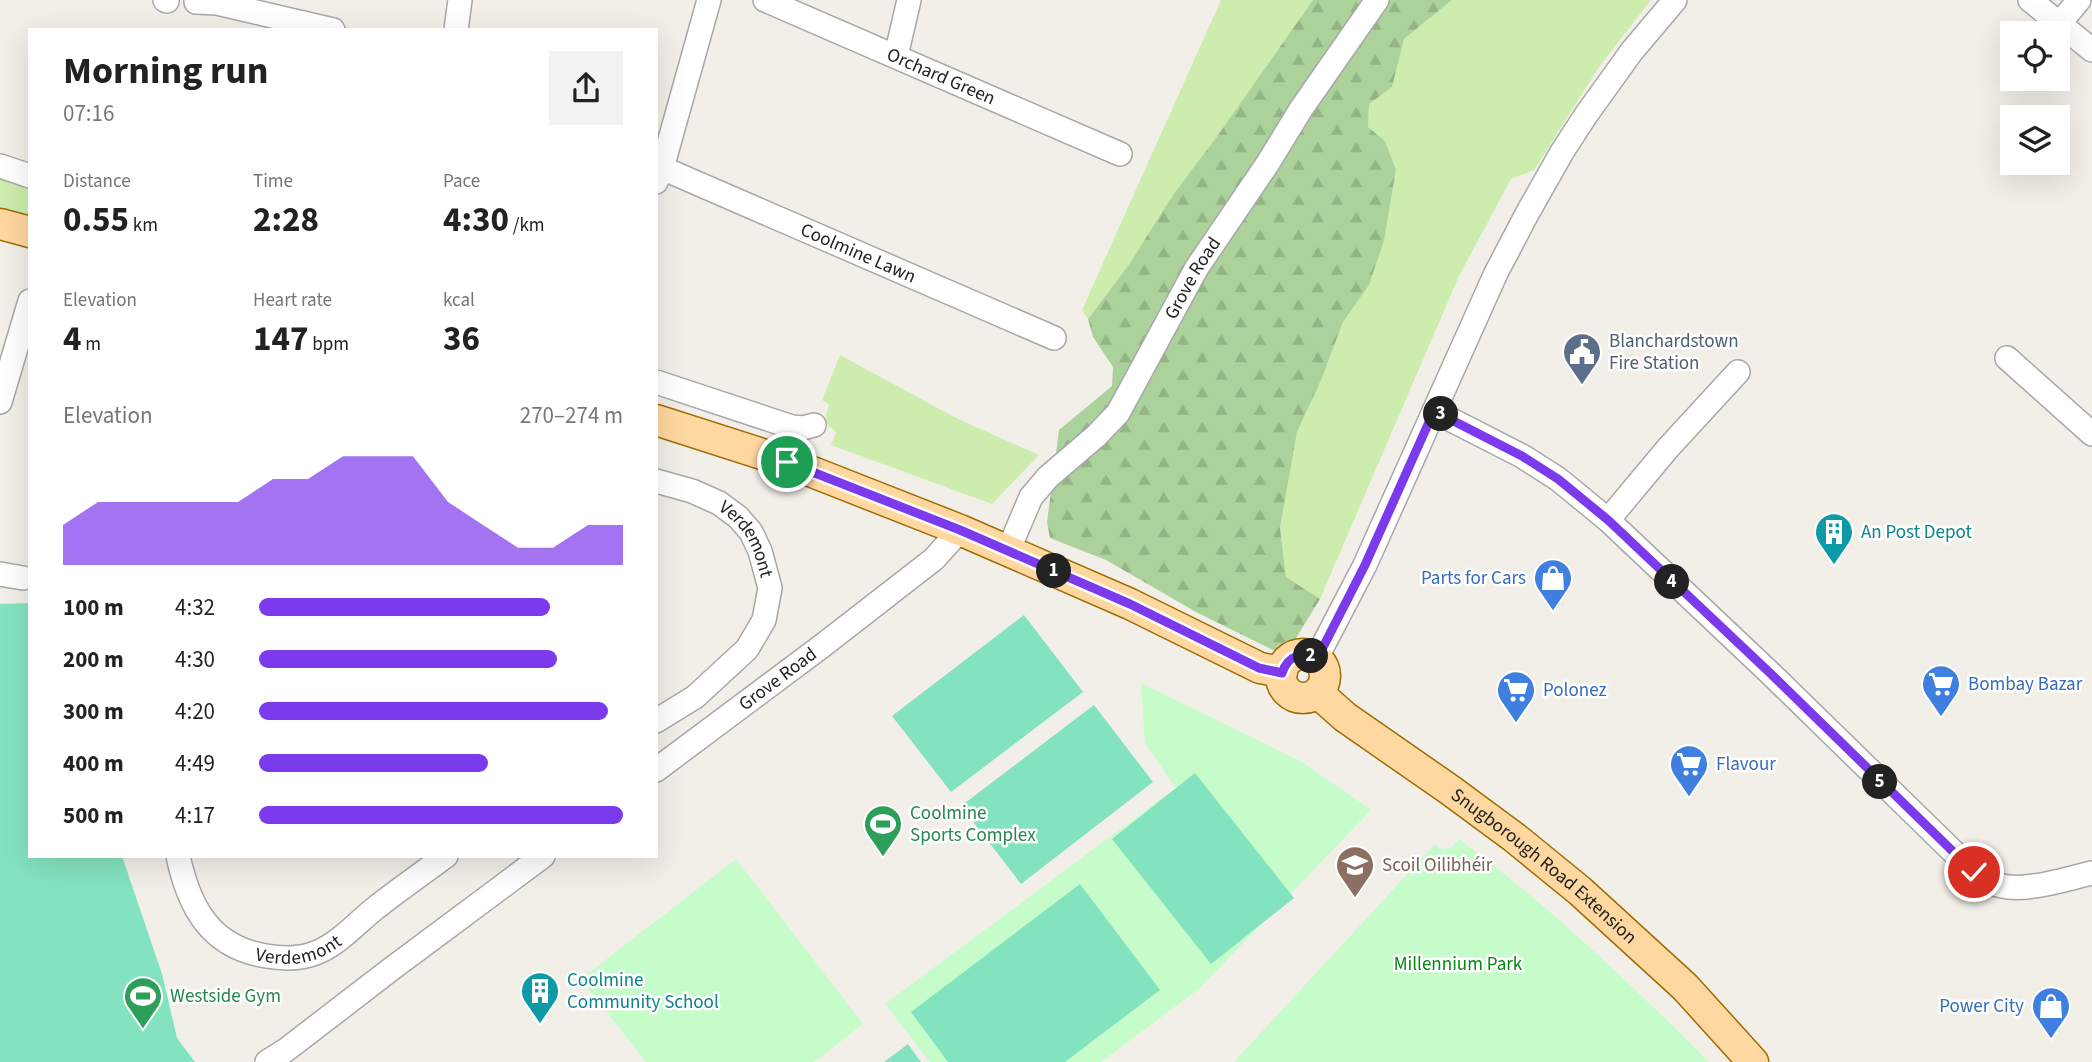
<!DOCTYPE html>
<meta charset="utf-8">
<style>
body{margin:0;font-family:"Source Sans 3",sans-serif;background:#f2f2f2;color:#222;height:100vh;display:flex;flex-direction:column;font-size:26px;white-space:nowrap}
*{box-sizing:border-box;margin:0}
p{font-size:23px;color:#767676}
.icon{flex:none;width:38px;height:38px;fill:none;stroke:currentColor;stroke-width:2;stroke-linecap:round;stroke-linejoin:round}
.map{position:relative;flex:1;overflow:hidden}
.panel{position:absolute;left:28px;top:28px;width:630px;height:830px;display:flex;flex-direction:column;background:#fff;border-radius:0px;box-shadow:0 7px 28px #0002}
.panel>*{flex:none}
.buttons{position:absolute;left:2000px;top:21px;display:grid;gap:14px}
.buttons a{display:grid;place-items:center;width:70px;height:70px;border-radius:0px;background:#fff;box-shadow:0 7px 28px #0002;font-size:35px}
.pin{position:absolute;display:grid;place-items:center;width:60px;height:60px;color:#fff;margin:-30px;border:4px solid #fff;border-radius:50%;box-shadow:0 2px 7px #0007}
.km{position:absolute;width:35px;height:35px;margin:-18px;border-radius:50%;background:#222;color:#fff;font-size:19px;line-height:35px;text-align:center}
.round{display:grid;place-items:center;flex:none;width:74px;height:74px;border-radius:0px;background:#f2f2f2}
.summary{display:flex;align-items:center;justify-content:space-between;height:119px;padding:0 35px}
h1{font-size:38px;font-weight:700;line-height:52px}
.figures{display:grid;grid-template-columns:repeat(3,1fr);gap:10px;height:119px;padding:7px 35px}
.figures div{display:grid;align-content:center}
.figures b{font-size:35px;font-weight:700}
.figures small{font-size:19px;font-weight:400}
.figures p{font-size:19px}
.chart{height:196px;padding:14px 35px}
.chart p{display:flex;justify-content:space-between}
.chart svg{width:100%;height:126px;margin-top:7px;fill:#7c3aed;opacity:.7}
ul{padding:0 35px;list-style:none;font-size:23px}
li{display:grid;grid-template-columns:112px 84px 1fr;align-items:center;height:52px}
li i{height:18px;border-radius:9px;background:#7c3aed}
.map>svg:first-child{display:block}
</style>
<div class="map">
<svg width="2092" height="1062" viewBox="0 0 2092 1062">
<defs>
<pattern id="forest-firs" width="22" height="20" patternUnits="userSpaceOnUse" patternTransform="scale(1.75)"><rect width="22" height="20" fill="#abd29b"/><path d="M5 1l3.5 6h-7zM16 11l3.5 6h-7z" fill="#93b485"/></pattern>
</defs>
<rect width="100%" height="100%" fill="#f2efe8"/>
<path fill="#ccedad" d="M1221,0H1313L1218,135L1174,195L1130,263L1088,319L1082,310Z
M1452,0H1651L1599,67L1534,170L1511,179L1459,276L1320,599L1286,577L1280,528L1297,432L1322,378L1343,322L1369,285L1384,241L1396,170L1385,141L1368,127L1369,104L1392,87L1404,39Z
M0,176L30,186V217L0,209Z
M840,355L956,418L1039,455L992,504L831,445L836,432C822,421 825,420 829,404L822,400Z"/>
<path fill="url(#forest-firs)" d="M1313,0H1452L1404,39L1392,87L1369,104L1368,127L1385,141L1396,170L1384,241L1369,285L1343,322L1322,378L1297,432L1280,528L1286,577L1320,599L1285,656L1196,612L1106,560L1050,538L1047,522L1059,430L1112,386L1113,367L1093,337L1088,319L1130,263L1173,195L1218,135Z"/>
<path fill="#c5fcca" d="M1141,683L1302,762L1371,810L1200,988L1101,1062H930L885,1004L1176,788L1145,743Z
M1459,839C1549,906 1630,983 1709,1062H1234L1435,844L1441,849L1451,848Z
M736,859L863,1024L814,1062H646L581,979Z"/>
<path fill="#84e3bf" d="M30,603V856H122L162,974L177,1038L195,1062H0V604Z
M1024,615L1083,692L951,792L892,716Z
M1094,705L1153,782L1021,884L961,806Z
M1195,773L1294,898L1211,964L1112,839Z
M1080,884L1160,990L1065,1062H948L911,1012Z
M908,1044L921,1062H884Z"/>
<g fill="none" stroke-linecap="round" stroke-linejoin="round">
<defs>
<g id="minor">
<path d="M165,0L167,1"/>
<path id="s1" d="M765,0L1120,154"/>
<path d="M2030,0L2092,50"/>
<path d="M196,2L217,3L333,30"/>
<path d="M2060,23L2079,0"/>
<path d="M456,30L460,0"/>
<path d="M896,56L909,0"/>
<path d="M0,166L30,176"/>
<path id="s2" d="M662,168L1054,338"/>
<path d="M656,182L662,168L709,0"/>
<path d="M2007,358L2092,434"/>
<path d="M656,382L792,427L803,428L814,425"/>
<path d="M0,402L30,301"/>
<path d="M1434,411L1522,456L1558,479L1608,520L1770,673L1974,872C1982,877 1989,883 1998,885C2025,893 2065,879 2092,873"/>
<path id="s3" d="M656,481L692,491L719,503L738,517L751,532L760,551L770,588L764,620L747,649L695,697L656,721"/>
<path d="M1608,520L1668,448L1738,372"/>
<path id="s4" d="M1008,551L1031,497L1048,477L1096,436L1118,413L1196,269L1268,163L1301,109L1377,0"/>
<path d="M0,574L23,578"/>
<path d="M1316,659L1365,565L1496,273L1528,212L1562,152L1586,115L1632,51L1675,0"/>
<path id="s5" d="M656,770L822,646L934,559L960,530"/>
<path id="s6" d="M178,856C189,907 210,947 266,956C283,959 302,959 318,952C339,943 356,924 373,910C397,891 421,874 446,856"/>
<path d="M267,1062L286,1050L390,970L543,856"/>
</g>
<g id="major">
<path d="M0,224L30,232"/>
<path d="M656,420L787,462L960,530L1130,604L1260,668L1282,672"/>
<circle cx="1303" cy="676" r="22"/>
<path id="s7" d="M1318,693L1345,717L1450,790L1515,838L1580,891L1685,987L1753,1062"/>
</g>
</defs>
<use href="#minor" stroke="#a8a8a8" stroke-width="26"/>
<use href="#major" stroke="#9f6c00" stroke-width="33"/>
<use href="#minor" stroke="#fff" stroke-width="23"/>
<use href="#major" stroke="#ffd7a0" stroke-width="30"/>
</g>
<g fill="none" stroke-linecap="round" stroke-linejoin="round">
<defs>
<path id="route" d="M787,462L960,530L1130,604L1259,668L1282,673C1288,655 1301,652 1317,659L1365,565L1434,411L1522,456L1558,479L1608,520L1770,673L1974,872"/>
</defs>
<use href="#route" stroke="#fff" stroke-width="14"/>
<use href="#route" stroke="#7c3aed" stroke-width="9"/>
</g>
<defs>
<symbol id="civic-pin" viewBox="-11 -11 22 30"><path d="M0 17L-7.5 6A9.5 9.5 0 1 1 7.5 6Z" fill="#5c6f8a" stroke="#fff"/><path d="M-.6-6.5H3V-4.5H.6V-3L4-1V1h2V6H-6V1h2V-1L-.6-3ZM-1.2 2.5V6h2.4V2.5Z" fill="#fff"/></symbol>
<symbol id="building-pin" viewBox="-11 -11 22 30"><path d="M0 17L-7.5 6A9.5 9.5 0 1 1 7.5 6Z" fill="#0f9aa8" stroke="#fff"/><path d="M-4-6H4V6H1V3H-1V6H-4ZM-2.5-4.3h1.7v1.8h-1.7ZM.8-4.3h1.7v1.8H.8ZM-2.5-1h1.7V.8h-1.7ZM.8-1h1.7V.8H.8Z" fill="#fff"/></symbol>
<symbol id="shop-pin" viewBox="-11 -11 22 30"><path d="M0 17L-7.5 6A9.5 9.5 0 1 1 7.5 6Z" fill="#3f7fe0" stroke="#fff"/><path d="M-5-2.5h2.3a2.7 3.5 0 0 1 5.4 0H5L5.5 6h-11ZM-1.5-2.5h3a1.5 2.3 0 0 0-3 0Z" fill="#fff"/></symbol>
<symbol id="supermarket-pin" viewBox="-11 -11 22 30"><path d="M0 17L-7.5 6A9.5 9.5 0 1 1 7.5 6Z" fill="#3f7fe0" stroke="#fff"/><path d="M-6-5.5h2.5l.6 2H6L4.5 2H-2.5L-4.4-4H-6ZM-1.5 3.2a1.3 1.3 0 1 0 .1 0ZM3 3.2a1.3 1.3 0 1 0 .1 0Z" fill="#fff"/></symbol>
<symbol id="stadium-pin" viewBox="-11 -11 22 30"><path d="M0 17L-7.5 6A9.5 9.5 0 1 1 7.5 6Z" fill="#2e9e5b" stroke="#fff"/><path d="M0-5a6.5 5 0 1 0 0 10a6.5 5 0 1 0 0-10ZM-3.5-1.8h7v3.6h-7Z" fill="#fff"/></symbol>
<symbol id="school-pin" viewBox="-11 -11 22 30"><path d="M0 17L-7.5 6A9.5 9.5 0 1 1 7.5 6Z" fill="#8d6e63" stroke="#fff"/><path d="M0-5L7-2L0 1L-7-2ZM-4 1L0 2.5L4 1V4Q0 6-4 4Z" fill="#fff"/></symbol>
</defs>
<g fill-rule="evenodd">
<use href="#civic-pin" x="1560" y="330" width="44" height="60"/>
<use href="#building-pin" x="1812" y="510" width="44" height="60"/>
<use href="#shop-pin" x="1531" y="556" width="44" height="60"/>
<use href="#supermarket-pin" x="1919" y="662" width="44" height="60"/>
<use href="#supermarket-pin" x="1494" y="668" width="44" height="60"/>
<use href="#supermarket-pin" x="1667" y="742" width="44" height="60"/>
<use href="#stadium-pin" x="861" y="802" width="44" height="60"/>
<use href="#school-pin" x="1333" y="843" width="44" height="60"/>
<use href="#building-pin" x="518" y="969" width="44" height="60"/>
<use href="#stadium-pin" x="121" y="974" width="44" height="60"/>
<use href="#shop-pin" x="2029" y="984" width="44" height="60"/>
</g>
<g text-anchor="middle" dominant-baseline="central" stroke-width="5" stroke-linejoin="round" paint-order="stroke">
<g font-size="19" fill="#212121" stroke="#fff">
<text stroke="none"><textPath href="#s1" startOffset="192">Orchard Green</textPath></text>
<text stroke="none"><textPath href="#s2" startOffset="214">Coolmine Lawn</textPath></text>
<text stroke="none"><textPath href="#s4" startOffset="334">Grove Road</textPath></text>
<text stroke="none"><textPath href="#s3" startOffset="114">Verdemont</textPath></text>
<text stroke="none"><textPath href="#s5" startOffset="152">Grove Road</textPath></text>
<text stroke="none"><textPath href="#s7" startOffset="285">Snugborough Road Extension</textPath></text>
<text stroke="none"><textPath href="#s6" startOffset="177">Verdemont</textPath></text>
</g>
<g font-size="19" fill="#4e5e75" stroke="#fff" text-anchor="start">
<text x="1609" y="341">Blanchardstown<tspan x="1609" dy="22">Fire Station</tspan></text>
</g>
<g font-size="19" fill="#0d838f" stroke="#fff" text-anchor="start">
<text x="1861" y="532">An Post Depot</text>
<text x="567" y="980">Coolmine<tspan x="567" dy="22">Community School</tspan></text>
</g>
<g font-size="19" fill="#366cbe" stroke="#fff" text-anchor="start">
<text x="1526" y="578" text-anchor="end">Parts for Cars</text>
<text x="1968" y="684">Bombay Bazar</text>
<text x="1543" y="690">Polonez</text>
<text x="1716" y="764">Flavour</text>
<text x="2024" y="1006" text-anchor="end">Power City</text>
</g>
<g font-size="19" fill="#27864d" stroke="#fff" text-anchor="start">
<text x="910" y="813">Coolmine<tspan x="910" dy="22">Sports Complex</tspan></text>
<text x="170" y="996">Westside Gym</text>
</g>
<g font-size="19" fill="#785e54" stroke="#fff" text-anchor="start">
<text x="1382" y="865">Scoil Oilibhéir</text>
</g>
<g font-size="19" fill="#078714" stroke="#fff">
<text x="1458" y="964">Millennium Park</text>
</g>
</g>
</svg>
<div class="buttons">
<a><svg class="icon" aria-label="locate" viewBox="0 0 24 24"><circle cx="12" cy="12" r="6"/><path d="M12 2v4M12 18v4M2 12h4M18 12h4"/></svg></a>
<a><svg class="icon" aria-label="layers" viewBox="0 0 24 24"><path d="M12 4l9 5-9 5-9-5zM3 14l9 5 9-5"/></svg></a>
</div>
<div class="pin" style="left:787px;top:462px;background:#1e9e55"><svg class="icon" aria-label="arrive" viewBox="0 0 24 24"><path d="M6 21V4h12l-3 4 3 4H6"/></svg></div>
<div class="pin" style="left:1974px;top:872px;background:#d93025"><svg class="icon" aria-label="check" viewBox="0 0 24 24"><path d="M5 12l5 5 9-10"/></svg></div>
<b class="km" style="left:1054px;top:571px">1</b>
<b class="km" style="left:1311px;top:656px">2</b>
<b class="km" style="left:1441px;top:414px">3</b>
<b class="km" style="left:1672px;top:582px">4</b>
<b class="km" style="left:1880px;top:782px">5</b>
<section class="panel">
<div class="summary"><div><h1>Morning run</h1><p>07:16</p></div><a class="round"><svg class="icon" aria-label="share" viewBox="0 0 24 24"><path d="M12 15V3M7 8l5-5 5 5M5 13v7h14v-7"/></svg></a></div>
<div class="figures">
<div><p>Distance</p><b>0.55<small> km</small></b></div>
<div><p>Time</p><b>2:28</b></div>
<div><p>Pace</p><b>4:30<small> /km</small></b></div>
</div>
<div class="figures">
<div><p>Elevation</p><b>4<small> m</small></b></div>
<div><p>Heart rate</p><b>147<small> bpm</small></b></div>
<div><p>kcal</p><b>36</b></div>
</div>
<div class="chart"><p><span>Elevation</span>270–274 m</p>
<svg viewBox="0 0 160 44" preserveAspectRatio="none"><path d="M0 44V30L10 22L20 22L30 22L40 22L50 22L60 14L70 14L80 6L90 6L100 6L110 22L120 30L130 38L140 38L150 30L160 30V44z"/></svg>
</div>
<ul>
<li><b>100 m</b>4:32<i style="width:80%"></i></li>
<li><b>200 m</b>4:30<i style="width:82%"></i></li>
<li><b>300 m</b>4:20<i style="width:96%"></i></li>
<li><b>400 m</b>4:49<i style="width:63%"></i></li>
<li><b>500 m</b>4:17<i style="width:100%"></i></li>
</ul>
</section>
</div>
